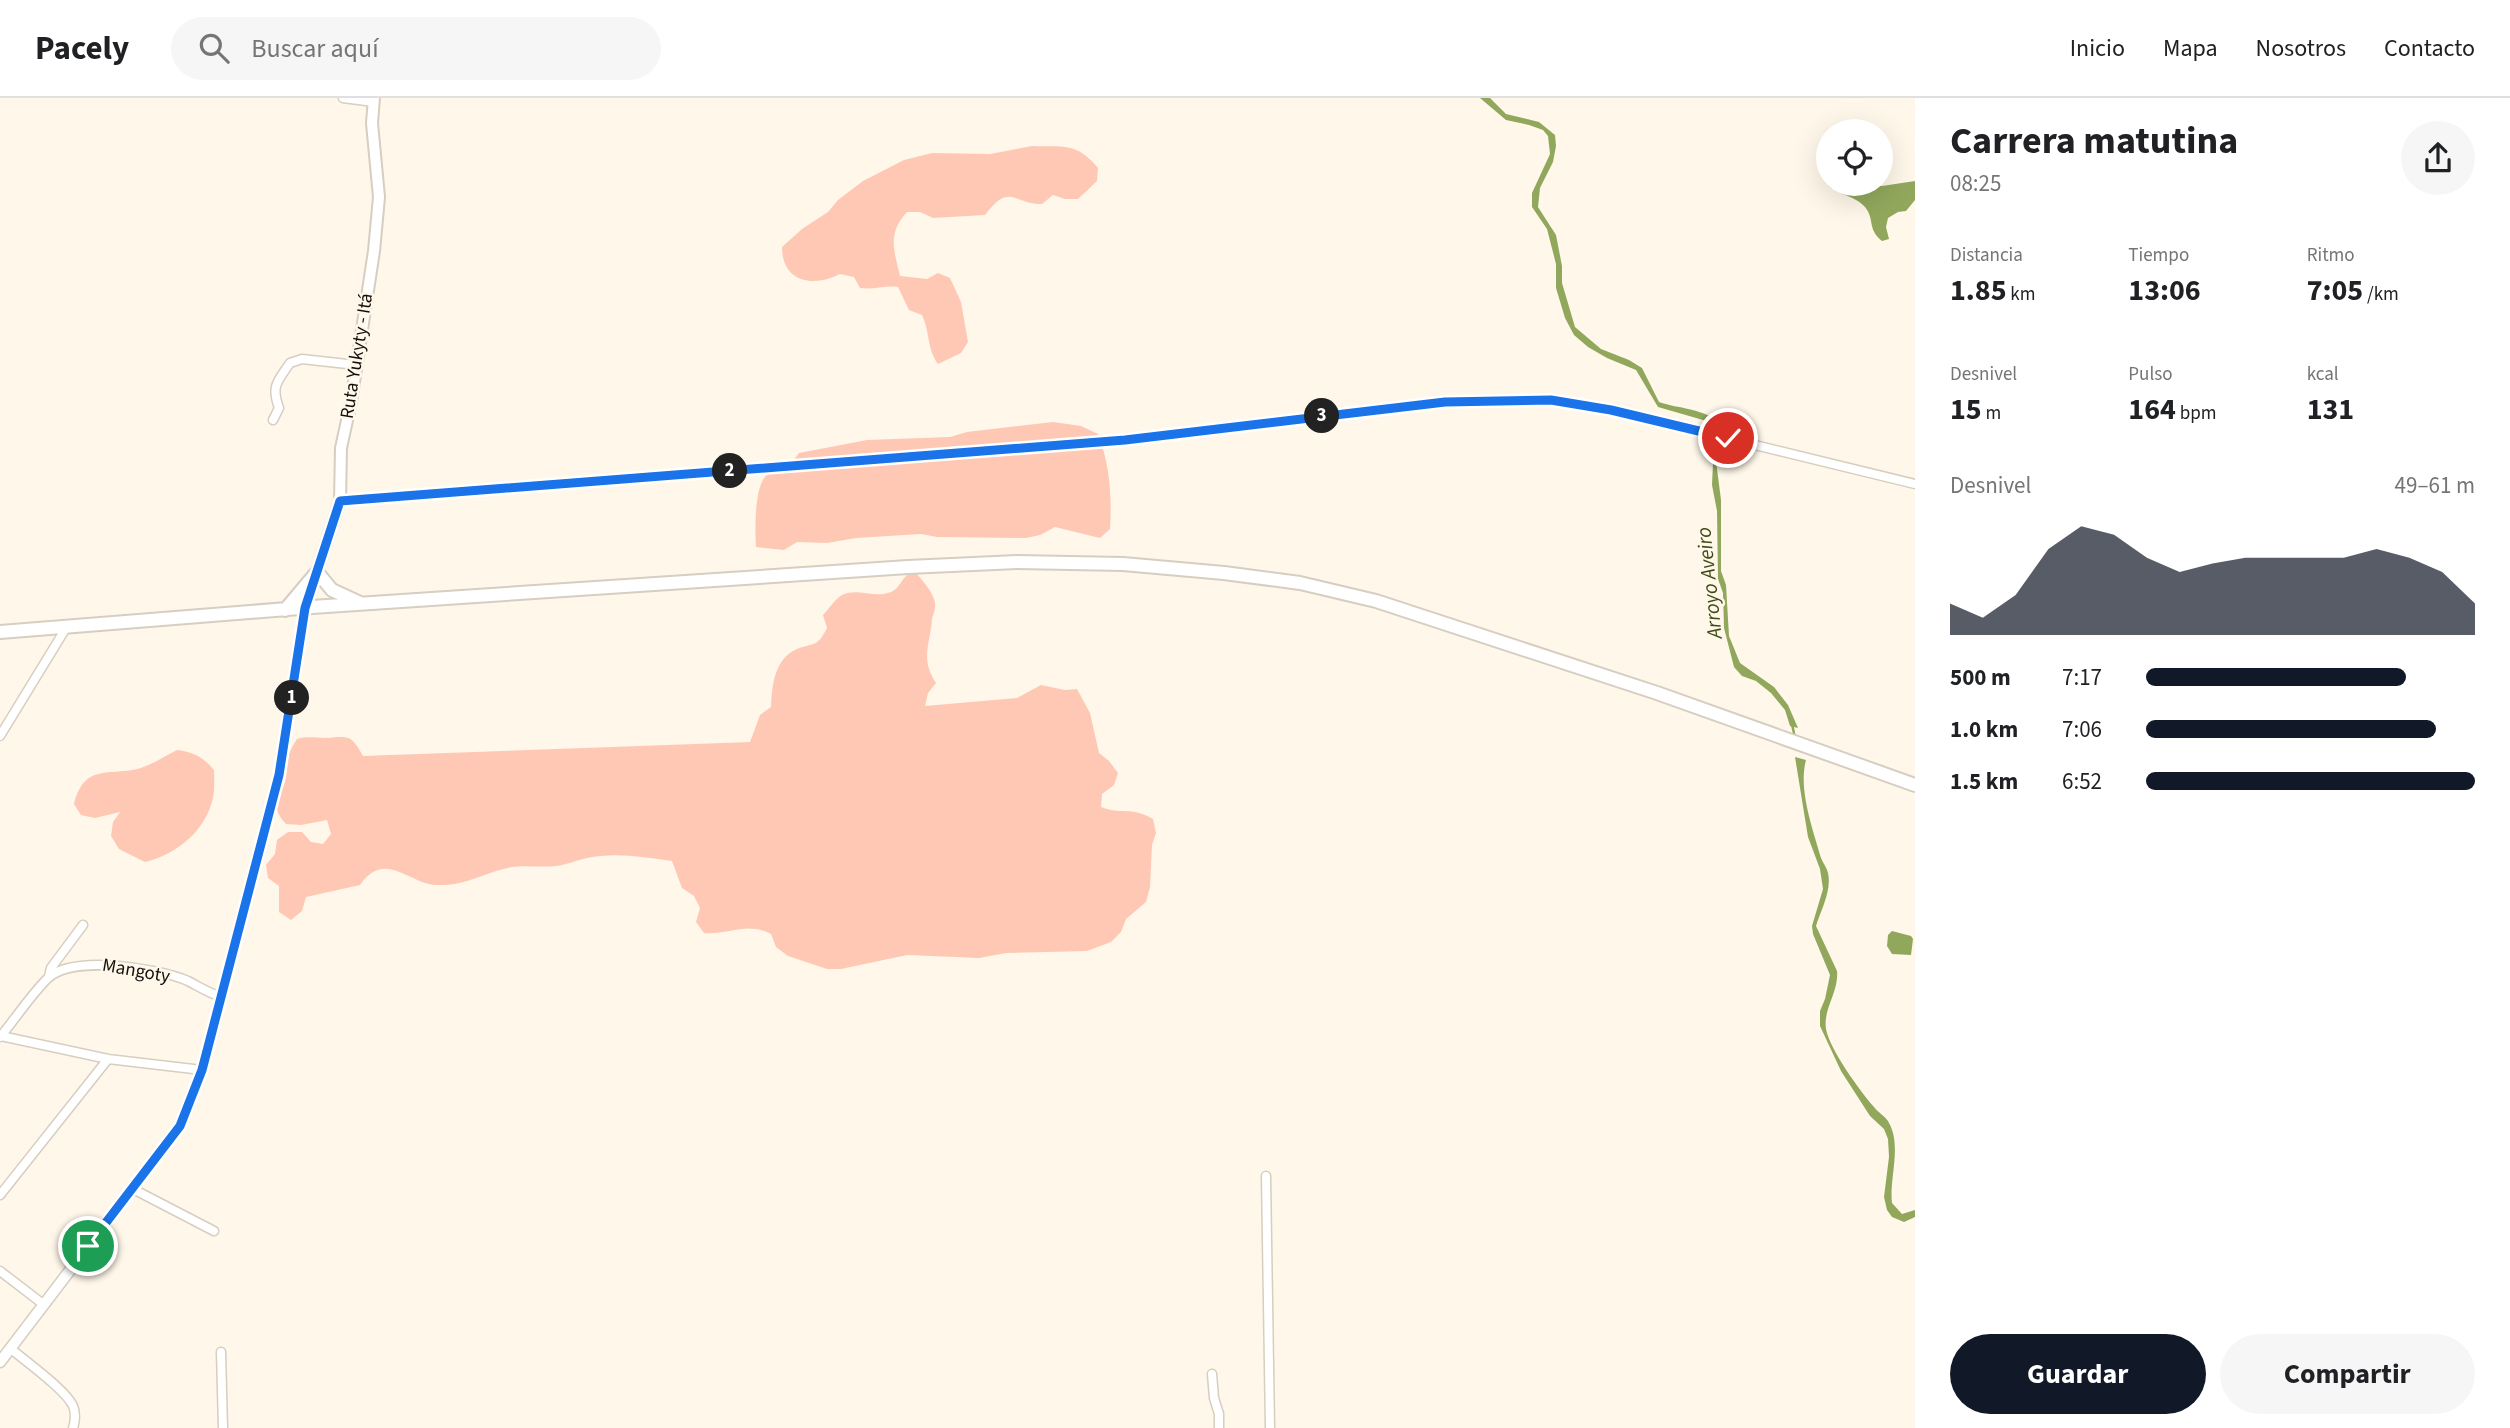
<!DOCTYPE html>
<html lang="es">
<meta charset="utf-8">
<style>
body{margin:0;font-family:"Source Sans 3",sans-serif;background:#f6f6f6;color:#202124;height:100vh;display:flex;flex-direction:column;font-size:26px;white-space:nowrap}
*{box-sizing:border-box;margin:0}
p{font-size:23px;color:#757577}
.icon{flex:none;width:38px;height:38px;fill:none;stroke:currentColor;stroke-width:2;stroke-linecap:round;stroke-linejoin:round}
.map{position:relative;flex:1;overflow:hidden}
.drawer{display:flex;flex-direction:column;background:#fff;width:595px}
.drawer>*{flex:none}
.tools{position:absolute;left:1816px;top:21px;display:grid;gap:14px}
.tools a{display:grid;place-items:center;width:77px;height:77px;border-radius:50%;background:#fff;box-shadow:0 7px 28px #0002;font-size:35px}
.pin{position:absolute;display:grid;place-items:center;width:60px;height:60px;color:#fff;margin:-30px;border:4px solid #fff;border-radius:50%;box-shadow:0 2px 7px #0007}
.km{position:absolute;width:35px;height:35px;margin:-18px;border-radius:50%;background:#222;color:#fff;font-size:19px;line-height:35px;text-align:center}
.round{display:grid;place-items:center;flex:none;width:74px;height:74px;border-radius:37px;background:#f6f6f6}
.head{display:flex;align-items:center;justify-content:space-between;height:119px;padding:0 35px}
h1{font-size:38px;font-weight:700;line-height:52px}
.figures{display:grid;grid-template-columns:repeat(3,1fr);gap:10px;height:119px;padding:7px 35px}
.figures div{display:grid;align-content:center}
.figures b{font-size:30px;font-weight:700}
.figures small{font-size:19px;font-weight:400}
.figures p{font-size:19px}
.chart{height:196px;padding:14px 35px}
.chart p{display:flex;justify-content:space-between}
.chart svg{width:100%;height:126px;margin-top:7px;fill:#111827;opacity:.7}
.cta{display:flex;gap:14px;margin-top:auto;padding:14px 35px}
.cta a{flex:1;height:80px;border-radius:42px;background:#111827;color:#fff;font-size:28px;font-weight:700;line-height:80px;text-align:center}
.cta a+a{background:#f6f6f6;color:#202124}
ul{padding:0 35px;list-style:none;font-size:23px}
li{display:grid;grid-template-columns:112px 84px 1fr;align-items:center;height:52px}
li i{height:18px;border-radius:9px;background:#111827}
header{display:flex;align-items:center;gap:42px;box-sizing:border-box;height:98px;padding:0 35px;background:#fff;border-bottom:2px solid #e0e0e0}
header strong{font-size:33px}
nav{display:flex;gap:38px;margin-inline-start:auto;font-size:24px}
.search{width:490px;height:63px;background:#f6f6f6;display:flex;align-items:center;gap:18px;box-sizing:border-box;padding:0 24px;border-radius:38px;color:#757577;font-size:26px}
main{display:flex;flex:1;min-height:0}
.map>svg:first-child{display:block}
</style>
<header>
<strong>Pacely</strong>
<div class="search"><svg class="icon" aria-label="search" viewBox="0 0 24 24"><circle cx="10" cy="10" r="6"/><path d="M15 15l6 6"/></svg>Buscar aquí</div>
<nav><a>Inicio</a><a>Mapa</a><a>Nosotros</a><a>Contacto</a></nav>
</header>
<main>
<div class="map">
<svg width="1915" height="1330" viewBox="0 0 1915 1330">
<rect width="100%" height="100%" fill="#fff7e9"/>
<path fill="#fec8b5" d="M1032,48C1063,49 1077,44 1098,70L1097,83L1078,101H1065L1053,97L1042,106C1013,106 1010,84 985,117L933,120L920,114H907C887,136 894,152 900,178L927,181L938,175L950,180L961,204L968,244L961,255L938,266C927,251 930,234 922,217L909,212L898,189C885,187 874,192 860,190L854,179L840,176C813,190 782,184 782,149L802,131L828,114L838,102L863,83L904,62L932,55L990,56Z
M1053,324L1081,328L1098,336C1110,367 1112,399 1110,431L1100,440L1055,429L1040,437L1026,440L937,439L921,436L856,440L827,445L797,444L784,452L756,449C755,433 754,387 767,377C781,367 789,370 799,355L867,342L950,339L967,334Z
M914,473C922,482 933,493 935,505C936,510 933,516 932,521C930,547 920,561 936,585L928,595L925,608L1017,600L1041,587L1065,592L1077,591L1090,615L1099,655L1109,663L1118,675L1114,687L1102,696L1101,709C1121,717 1130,708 1153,721L1156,735L1152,747L1150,789L1146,804L1126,821L1121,834L1111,844L1087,853L1006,855L979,860L907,857L841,871H827L788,858L776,849L771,836C746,823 729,837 704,835L696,824L700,810L694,798L682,790L672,763C645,759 614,754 587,760C576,762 567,767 556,768C538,770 520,766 503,771C478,778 463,788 436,787C409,786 385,751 360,787L306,799L302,813L291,822L279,814V788L268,780L266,767L275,756L277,742L288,734H302L311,744L323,746L331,736L327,722L301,727L286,726C267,705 282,701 286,679C289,660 285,660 297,641C308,638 315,640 325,640C349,639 350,635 363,658L750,644L760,617L771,609C772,588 774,561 797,551C815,544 817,550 827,530L823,517C829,511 835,501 842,497C858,489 874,501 891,494C902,489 900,479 914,473Z
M177,652C194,654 203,659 214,672C214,681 215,691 213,699C207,732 176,757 145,764L119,751L111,738L113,724L120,714L95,720L81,717L74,706C85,664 109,679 141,670C153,666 165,658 177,652Z"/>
<path fill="#91a85c" d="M1480,0H1490L1506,16L1539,24L1555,37L1556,48L1553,64L1540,90L1538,109L1556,137L1562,168V185L1575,229L1601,251L1629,262L1642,270L1659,304C1678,311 1716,311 1722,332L1714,330L1710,324L1658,309L1636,272L1607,260L1588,249L1574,237L1565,220L1556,190V166L1547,131L1532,109V95L1550,56L1548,38L1543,32L1529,27L1506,22Z
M1827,74H1829V86L1882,88L1915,83V102L1906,113L1898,114L1888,120L1886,129L1889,141L1882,143C1867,131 1875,121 1865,109C1854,96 1833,97 1824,82Z
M1714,344H1719L1716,363L1721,402V473L1726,487L1729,538L1740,565L1774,589L1788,607L1798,630L1790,628L1785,612L1771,595L1756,583L1742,578L1734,569L1724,530L1723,495L1718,481L1717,413L1712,387Z
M1795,659L1806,662C1798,692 1813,731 1821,760C1823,765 1827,770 1828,775C1832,792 1821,812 1816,828L1837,873C1839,894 1823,910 1826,931C1830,952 1860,993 1874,1009C1878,1015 1886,1018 1889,1025C1902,1048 1889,1081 1892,1105L1902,1116L1915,1112V1119L1904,1124L1892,1119L1887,1112L1884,1099L1889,1059L1888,1041L1884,1031L1870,1018L1841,973L1820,928V913L1825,901L1830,877L1813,836L1812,828L1823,791L1820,771L1808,739Z
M1892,833L1911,838L1913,841L1911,857L1892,856L1887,848L1888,837Z"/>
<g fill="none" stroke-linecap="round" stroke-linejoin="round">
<path stroke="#91a85c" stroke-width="2.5" d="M1792,626L1795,640"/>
<defs>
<path id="minor" d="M343,0L374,4
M273,322L279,310C271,288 277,284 290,265L302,261L356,267
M340,403L1125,342L1445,304L1551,302L1611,312L1915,386
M0,638L66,530
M49,878L51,870L83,827
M1,938L108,961L202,972
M0,939C16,920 30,898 47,881C72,856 158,870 188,883C200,889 208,895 222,899
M1266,1078L1270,1330
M133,1091L214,1133
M0,1097L108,961
M0,1173L43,1206
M10,1250C25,1263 66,1292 73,1308C76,1314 75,1324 73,1330
M221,1254L223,1330
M1212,1276L1214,1300L1219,1316V1330"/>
<path id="tertiary" d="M0,1264L180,1028L202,972L279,677L305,510"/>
<path id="secondary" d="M305,510L340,403L341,350L351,304L374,153L379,99L372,25L374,0"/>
<path id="trunk" d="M285,512L317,474L332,492L360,505
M0,534L312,509L908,469L1017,464L1123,466L1224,475L1300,485L1376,503L1657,595L1915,687"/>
</defs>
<use href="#minor" stroke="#d6cec1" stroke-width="11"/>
<use href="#tertiary" stroke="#d6cec1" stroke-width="13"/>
<use href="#secondary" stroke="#d6cec1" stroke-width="14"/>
<use href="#trunk" stroke="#d6cec1" stroke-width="16"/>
<use href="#minor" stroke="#fff" stroke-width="8"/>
<use href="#tertiary" stroke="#fff" stroke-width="10"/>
<use href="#secondary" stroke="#fff" stroke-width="10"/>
<use href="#trunk" stroke="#fff" stroke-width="12"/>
</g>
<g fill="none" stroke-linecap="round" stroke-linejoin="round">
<defs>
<path id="route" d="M88,1148L180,1028L202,972L279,677L305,510L340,403L1125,342L1445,304L1551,302L1611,312L1728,340"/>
</defs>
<use href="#route" stroke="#fff" stroke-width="14"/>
<use href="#route" stroke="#1a73e8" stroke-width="9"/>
</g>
<g text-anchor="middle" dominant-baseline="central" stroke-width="5" stroke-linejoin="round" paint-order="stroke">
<g font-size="19" fill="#120f0b" stroke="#fff7e9">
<text transform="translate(357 258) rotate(-81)">Ruta Yukyty - Itá</text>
<text transform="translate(136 873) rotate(10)">Mangoty</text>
</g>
<g font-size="21" font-style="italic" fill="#3d4c14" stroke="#fff7e9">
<text transform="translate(1709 485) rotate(-96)">Arroyo Aveiro</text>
</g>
</g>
</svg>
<div class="tools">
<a><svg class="icon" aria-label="locate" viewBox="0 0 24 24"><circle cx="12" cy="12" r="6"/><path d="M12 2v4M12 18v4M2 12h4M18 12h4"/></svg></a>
</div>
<div class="pin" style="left:88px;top:1148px;background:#1e9e55"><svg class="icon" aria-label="arrive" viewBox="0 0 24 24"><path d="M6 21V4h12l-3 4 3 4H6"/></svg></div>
<div class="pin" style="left:1728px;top:340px;background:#d93025"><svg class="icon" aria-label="check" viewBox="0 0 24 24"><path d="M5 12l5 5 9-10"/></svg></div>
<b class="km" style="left:292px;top:600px">1</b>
<b class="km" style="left:730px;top:373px">2</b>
<b class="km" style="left:1322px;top:318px">3</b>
</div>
<section class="drawer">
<div class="head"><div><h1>Carrera matutina</h1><p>08:25</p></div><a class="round"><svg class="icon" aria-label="share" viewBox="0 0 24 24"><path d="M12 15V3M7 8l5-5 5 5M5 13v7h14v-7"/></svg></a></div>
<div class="figures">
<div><p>Distancia</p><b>1.85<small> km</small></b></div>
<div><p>Tiempo</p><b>13:06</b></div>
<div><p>Ritmo</p><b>7:05<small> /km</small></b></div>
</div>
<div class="figures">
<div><p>Desnivel</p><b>15<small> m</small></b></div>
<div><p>Pulso</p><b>164<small> bpm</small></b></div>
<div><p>kcal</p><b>131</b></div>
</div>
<div class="chart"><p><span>Desnivel</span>49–61 m</p>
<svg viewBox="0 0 160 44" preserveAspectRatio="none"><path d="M0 44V33L10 38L20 30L30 14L40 6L50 9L60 17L70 22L80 19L90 17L100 17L110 17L120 17L130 14L140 17L150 22L160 33V44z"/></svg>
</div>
<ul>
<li><b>500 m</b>7:17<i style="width:79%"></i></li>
<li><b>1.0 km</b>7:06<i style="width:88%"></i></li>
<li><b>1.5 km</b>6:52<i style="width:100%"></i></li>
</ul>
<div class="cta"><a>Guardar</a><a>Compartir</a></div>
</section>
</main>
